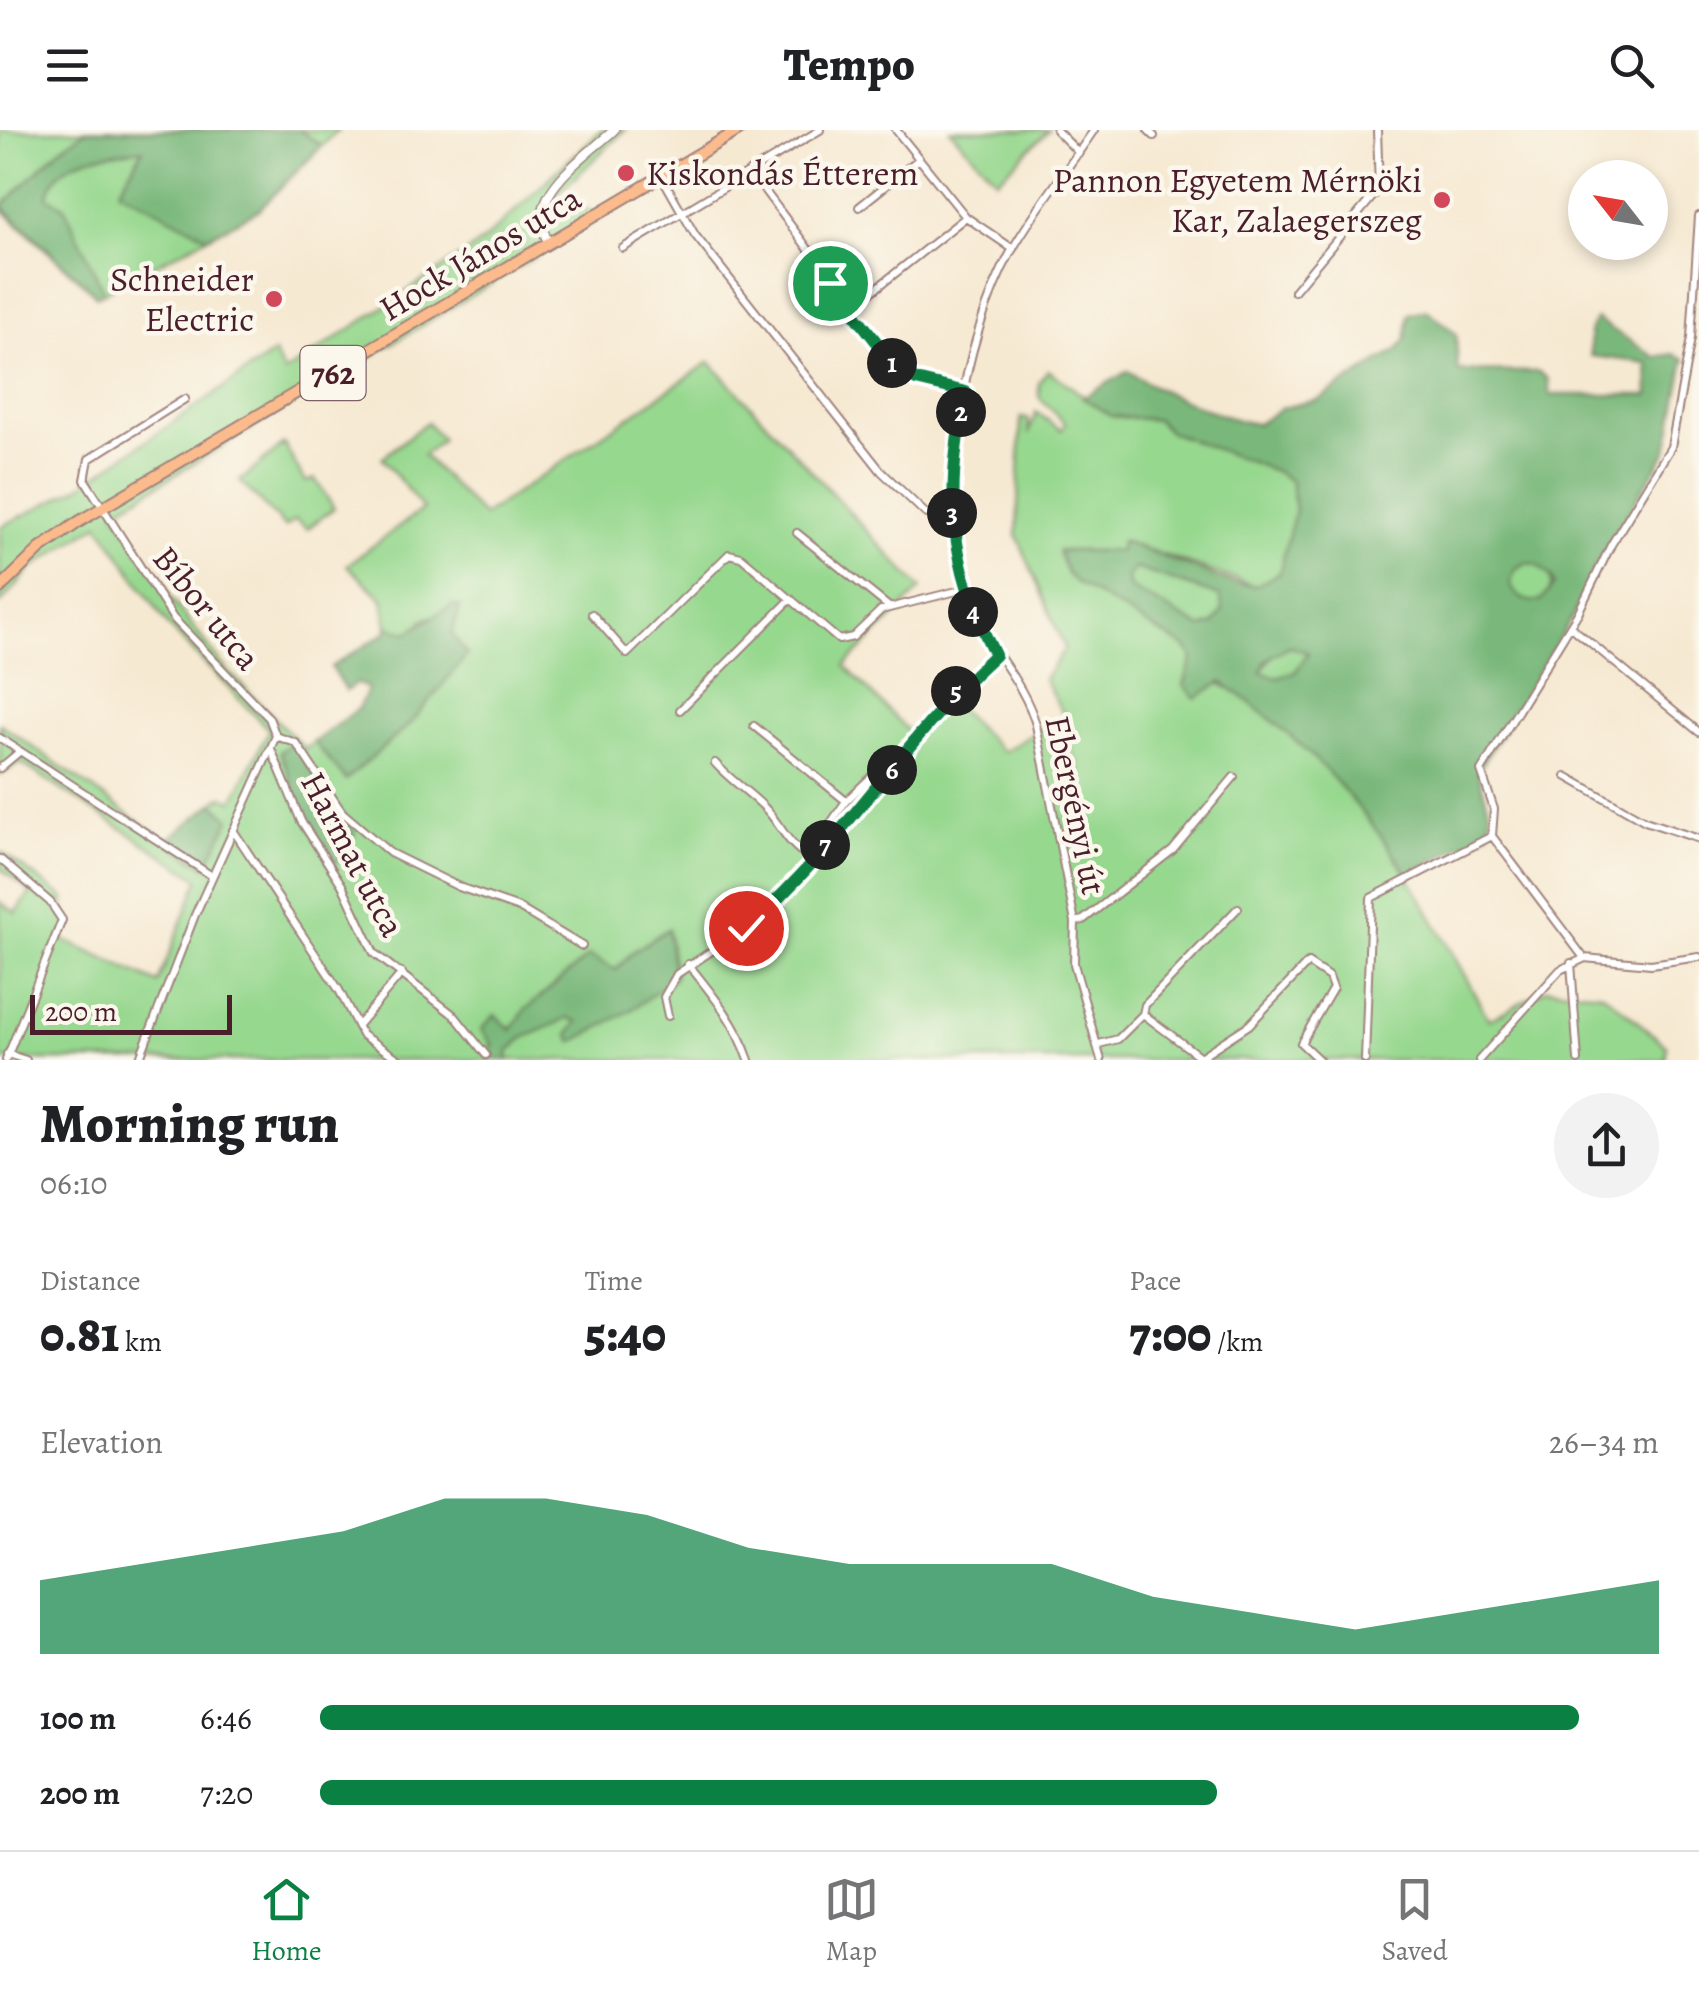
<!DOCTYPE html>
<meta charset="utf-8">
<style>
body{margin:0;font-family:Alegreya,serif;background:#f2f2f2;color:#202124;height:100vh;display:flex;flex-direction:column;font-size:38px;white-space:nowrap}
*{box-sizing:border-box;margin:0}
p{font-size:32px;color:#757577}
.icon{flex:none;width:55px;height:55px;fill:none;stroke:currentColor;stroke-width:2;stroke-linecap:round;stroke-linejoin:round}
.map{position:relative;height:930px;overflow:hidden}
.details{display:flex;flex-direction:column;background:#fff;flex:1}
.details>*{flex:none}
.needle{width:65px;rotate:301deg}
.controls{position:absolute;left:1568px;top:30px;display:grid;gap:20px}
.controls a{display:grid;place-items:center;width:100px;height:100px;border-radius:50%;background:#fff;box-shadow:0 5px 15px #0003;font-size:50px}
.scale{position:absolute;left:30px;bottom:25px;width:202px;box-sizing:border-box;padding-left:10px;border:5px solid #4a1f2b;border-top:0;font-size:28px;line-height:35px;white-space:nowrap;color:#4a1f2b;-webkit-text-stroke:8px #fbf7ec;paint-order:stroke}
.pin{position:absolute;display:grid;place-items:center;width:85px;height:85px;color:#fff;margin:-42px;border:5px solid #fff;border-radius:50%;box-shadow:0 2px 10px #0007}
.km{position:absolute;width:50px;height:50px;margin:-25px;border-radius:50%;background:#222;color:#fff;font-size:28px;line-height:50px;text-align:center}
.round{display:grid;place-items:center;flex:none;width:105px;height:105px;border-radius:52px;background:#f2f2f2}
.head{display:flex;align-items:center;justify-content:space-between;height:170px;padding:0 40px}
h1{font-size:55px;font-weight:800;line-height:75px}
.figures{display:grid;grid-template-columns:repeat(3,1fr);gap:15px;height:170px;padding:10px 40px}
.figures div{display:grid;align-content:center}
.figures b{font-size:50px;font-weight:800}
.figures small{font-size:28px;font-weight:400}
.figures p{font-size:28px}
.chart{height:280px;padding:20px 40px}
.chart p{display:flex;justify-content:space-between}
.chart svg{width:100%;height:180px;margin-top:10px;fill:#0b8043;opacity:.7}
ul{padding:0 40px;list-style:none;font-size:32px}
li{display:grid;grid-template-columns:160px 120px 1fr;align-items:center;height:75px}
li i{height:25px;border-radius:12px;background:#0b8043}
header{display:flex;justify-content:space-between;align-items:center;height:130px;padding:0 40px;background:#fff;font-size:45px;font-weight:800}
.menu{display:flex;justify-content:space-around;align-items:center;height:140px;border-top:2px solid #e0e0e0;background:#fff;font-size:28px;color:#757577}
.menu a{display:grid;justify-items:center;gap:5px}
.menu .selected{color:#0b8043}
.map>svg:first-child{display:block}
</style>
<header><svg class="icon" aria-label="menu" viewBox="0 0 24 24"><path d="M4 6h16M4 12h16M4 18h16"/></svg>Tempo<svg class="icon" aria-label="search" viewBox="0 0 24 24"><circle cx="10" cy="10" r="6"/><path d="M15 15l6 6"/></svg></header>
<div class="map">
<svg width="1699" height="930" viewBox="0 0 1699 930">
<rect width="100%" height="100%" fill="#fbf7ec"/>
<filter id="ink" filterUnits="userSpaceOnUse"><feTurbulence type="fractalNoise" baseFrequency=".01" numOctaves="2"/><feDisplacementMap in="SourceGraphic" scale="20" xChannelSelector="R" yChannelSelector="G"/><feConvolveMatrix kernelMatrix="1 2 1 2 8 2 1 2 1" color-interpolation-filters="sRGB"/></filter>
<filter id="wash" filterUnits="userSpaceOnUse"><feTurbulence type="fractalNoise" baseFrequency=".0048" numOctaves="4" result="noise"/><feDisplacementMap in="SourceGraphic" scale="40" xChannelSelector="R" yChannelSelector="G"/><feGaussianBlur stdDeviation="2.25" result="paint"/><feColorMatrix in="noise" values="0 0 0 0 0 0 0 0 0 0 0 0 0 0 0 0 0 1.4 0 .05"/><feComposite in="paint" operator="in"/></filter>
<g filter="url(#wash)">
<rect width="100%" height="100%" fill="#f6e9d2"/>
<path fill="#97d88f" stroke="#707c5d" stroke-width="2.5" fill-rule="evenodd" d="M0,0H338L258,80L97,166L0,78Z
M601,0H625L554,67L603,86L115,381L173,471L223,536L305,619L314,612L346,649L467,525L452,504L460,477L425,489L408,504L387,496L383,469L347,435L423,379L382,328L427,292L442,310L423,325L483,386L710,232L921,459L845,536L911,604L947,568L1003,622L1048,595L1063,650L1081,640L1060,599L1066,589L1044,549L1065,519L1017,405L1021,288L1028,289L1029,303L1036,282L1061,300L1066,294L1039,267V252L1048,240L1111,286L1157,290L1170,302L1275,341L1291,351L1295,381L1280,443L1255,456L1122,411L1120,421H1059L1067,444L1077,453L1185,517L1193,527L1190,543C1333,583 1422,770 1489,890L1547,858L1603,863L1667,916L1665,930H509L508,922L523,908L569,887L579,892L573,911L631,880L674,848L668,799L634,821L615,840L589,826L525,880L511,901L495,886L489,930H0V772L16,783L31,762L0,738V721L64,768L62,785L69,793L61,809L158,853L199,749L21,633L0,645V594L194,730L229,689L214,673L223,666L233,671L269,600L169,497L99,394L32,438L0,474V397L78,358L274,223L284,243L482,112ZM292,612L355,703L334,733L306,688Z
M950,0H1049L997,50Z
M284,314L305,352L315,349L334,378L307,399L295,390L285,397L240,351Z
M1511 453a20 20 0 1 1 40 0a20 20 0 1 1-40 0Z
M1135,438L1220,466L1223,480L1214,494L1202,498L1130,458L1128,447Z
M1295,516L1308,523L1296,541L1279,548L1260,542L1277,520Z"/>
<path fill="#79b87a" stroke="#626c52" stroke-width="2.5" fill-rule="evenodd" d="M87,0H299L322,16L258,80L208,107L119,60L143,19C104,25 59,23 47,67L64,76L104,162L97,166L2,76L60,19Z
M1427,180L1456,204L1458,241L1539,242L1548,249L1550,265H1649L1648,233L1591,226L1590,200L1596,189L1655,227L1674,224L1685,229L1667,321L1597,432L1572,488L1478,641L1491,685L1488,702L1408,744C1348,658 1307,613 1222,552L1196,568L1184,555L1193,527L1185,517L1077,453L1067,444L1058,421H1120L1121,411L1234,453L1255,456L1279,443L1295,381L1291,351L1275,341L1170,302L1157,290L1111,286L1083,268L1128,241C1150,258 1228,291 1257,294L1282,278L1318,270L1398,220L1406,209L1409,184ZM1524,433L1536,434L1552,448L1554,455L1540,471C1526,473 1516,467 1510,454L1515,439ZM1135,438L1220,466L1223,480L1214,494L1202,498L1130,458L1127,447ZM1289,516L1308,523L1296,541L1278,548L1261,542L1266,530Z
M452,475L460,477L452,504L467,525L409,595L346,650L314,612L358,579L368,558L356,553L346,561L331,537L387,502V496L408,503Z
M292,612L355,703L346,725L334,734L306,689L280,622Z
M214,673L230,689L206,737L166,711Z
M668,799L675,848L631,880L573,912L569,904L578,892L569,888L523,908L508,922L509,930H489L487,923L493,915L481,899L495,885L511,900L525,880L589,826L616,840L634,821Z"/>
</g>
<g filter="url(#ink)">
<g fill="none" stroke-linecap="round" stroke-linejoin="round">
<defs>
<path id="minor" d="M896,0L966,87L1013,119
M1056,0L1079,23
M1094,0C1067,40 1036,78 1012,120C962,209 934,370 968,468C983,514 1023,548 1036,595L1075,792L1074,834L1101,930
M1148,0L1154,6
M750,41L898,239L916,250L966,262
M662,47L695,105L881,341L925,383L954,394
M859,77L919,29
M1699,86L1691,208L1671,317L1611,415L1578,483L1481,641L1494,679L1492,706L1584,828L1651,834L1699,827
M623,118L820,0
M873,161L966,87
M1294,161L1379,59L1377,0
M185,269L89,329L85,350L173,488L269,588L276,606
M797,403L889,477
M592,484L627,524L729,424L741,427L839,510L853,507L881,480L965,459
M1570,496L1699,602
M680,580L791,469
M754,596L846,671
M276,606L296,613L342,682L390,723L459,757L519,778L582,816
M0,608L212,746
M271,619L301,691L342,755L374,823L455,886L486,925
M715,633C730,650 748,661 764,677C780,693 787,715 808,726L846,671L935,587
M0,638L18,623
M1566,646L1645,691L1699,709
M233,700L339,860L362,905L400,930
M0,729L50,772L62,790L6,930
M1075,792L1083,790L1173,720L1234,647
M1571,833L1578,930
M688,834C712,864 736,892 749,930
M1143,884L1145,875L1238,778
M668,886L664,867L677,844L746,798L779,768L913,618L953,563L995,525
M358,895L402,843
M1099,914L1118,909L1143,884L1203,929
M7,924L26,930
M1200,927L1249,895L1308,833L1329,847L1333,858L1301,913L1319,930
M139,930L195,785L276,606
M1365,930L1371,768L1492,706
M1479,930L1560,840L1583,829"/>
<path id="tertiary" d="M549,113C521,67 583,29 614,0"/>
<path id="primary" d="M0,458L40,419L80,391L739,0"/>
</defs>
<use href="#minor" stroke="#a0847e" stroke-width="10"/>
<use href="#tertiary" stroke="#a0847e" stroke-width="11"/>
<use href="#primary" stroke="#a0847e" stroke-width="14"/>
<use href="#minor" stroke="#fff" stroke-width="6"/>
<use href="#tertiary" stroke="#fff" stroke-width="8"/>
<use href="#primary" stroke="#fbbb8d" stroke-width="10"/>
</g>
</g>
<g fill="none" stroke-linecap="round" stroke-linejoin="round" filter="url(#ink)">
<defs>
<path id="route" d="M746,798C839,719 905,607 995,525C949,435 944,361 966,262L916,250L898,239L830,153"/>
</defs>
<use href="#route" stroke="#fff" stroke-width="20"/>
<use href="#route" stroke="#0b8043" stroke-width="12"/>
</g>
<g fill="#d1495b" stroke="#fbf7ec" stroke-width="4">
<circle cx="626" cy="43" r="10"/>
<circle cx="1442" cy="70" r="10"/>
<circle cx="274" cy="169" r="10"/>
</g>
<g text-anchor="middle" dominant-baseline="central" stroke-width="9" stroke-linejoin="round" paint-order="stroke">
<rect fill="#fbf7ec" stroke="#7f6065" stroke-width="2.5" x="300.5" y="216" width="65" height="54" rx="8"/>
<g font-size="32" font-weight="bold" fill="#4a1f2b">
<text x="333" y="243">762</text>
</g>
<g font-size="35" fill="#4a1f2b" stroke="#fbf7ec" text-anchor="end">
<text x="646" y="43" text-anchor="start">Kiskondás Étterem</text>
<text x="1422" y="50">Pannon Egyetem Mérnöki<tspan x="1422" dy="40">Kar, Zalaegerszeg</tspan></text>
<text x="254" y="149">Schneider<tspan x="254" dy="40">Electric</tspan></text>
</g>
<g font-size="35" fill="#4a1f2b" stroke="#fbf7ec">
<text transform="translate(480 123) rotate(-31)">Hock János utca</text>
<text transform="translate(207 478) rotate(51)">Bíbor utca</text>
<text transform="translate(1076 675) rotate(78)">Ebergényi út</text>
<text transform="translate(353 724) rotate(62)">Harmat utca</text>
</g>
</g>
</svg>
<div class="controls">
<a><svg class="needle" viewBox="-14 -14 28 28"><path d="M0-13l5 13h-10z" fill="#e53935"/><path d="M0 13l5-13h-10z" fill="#757577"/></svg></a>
</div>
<div class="scale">200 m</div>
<div class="pin" style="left:830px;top:153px;background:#1e9e55"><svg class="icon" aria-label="arrive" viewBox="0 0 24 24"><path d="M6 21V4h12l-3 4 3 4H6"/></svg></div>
<div class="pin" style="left:746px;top:798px;background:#d93025"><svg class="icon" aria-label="check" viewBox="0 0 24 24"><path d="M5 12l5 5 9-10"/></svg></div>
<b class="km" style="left:892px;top:233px">1</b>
<b class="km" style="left:961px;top:282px">2</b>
<b class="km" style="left:952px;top:383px">3</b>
<b class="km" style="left:973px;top:482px">4</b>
<b class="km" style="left:956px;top:561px">5</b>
<b class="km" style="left:892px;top:640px">6</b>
<b class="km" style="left:825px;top:715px">7</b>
</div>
<section class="details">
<div class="head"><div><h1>Morning run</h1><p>06:10</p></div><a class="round"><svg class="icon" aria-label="share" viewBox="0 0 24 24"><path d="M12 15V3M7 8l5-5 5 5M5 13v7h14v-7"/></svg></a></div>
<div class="figures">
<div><p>Distance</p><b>0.81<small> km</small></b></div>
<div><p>Time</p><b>5:40</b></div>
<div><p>Pace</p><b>7:00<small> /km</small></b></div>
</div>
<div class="chart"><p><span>Elevation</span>26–34 m</p>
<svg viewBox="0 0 160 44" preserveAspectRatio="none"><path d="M0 44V26L10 22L20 18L30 14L40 6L50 6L60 10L70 18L80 22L90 22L100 22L110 30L120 34L130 38L140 34L150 30L160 26V44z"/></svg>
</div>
<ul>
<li><b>100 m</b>6:46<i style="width:94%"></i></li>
<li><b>200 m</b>7:20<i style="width:67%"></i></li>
</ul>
</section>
<nav class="menu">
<a class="selected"><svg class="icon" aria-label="home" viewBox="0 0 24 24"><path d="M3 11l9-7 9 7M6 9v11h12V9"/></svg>Home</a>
<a><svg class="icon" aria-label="map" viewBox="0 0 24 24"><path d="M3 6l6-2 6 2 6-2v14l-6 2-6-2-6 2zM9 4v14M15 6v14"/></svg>Map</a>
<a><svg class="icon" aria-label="saved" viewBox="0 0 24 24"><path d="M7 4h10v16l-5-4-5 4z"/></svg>Saved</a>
</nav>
